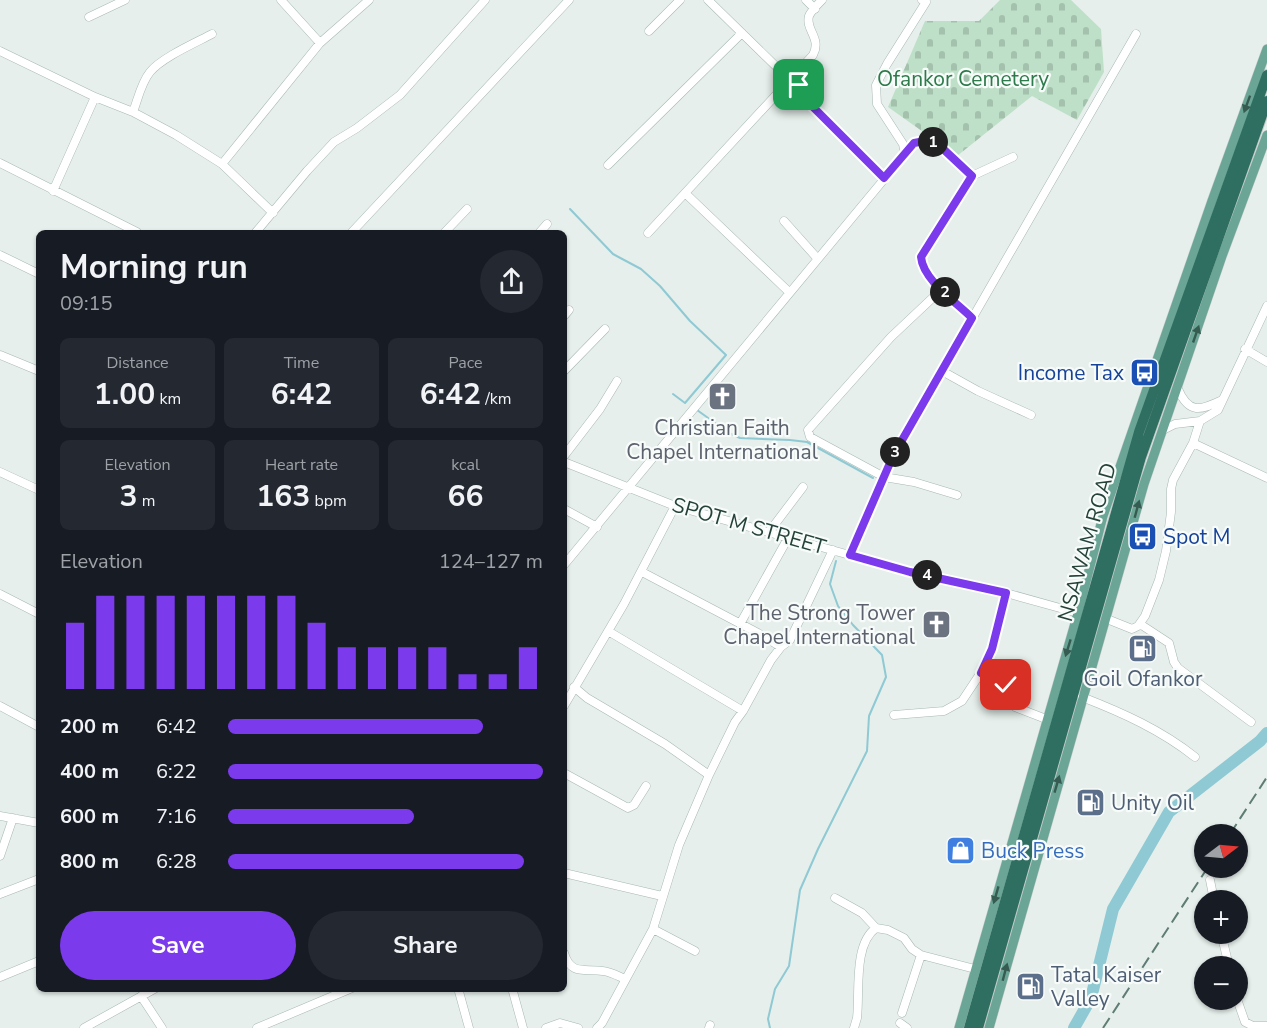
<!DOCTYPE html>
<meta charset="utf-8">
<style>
body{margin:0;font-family:"Nunito Sans",sans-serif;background:#242831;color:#f1f3f6;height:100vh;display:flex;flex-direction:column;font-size:22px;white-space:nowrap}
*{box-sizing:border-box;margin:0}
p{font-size:20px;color:#9ea1a6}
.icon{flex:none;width:33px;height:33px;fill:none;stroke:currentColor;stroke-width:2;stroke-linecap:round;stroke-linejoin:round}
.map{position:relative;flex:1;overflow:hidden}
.sheet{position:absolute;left:36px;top:230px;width:531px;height:762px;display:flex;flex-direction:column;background:#171b24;border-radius:9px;box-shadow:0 2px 4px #0004}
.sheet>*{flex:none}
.needle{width:39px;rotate:74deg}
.buttons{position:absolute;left:1194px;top:824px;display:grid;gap:12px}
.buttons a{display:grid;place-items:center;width:54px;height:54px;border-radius:50%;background:#171b24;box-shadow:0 2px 4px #0004;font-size:30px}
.pin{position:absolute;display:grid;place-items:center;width:51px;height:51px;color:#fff;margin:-26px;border-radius:12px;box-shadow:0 3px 9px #0006}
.km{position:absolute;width:30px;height:30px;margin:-15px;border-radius:50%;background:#222;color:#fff;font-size:16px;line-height:30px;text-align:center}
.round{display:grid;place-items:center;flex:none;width:63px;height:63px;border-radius:32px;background:#242831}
.overview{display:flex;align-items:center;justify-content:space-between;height:102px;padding:0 24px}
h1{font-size:33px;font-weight:700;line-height:45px}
.figures{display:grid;grid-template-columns:repeat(3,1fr);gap:9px;height:102px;padding:6px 24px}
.figures div{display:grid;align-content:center;border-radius:9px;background:#242831;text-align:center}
.figures b{font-size:30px;font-weight:700}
.figures small{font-size:16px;font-weight:400}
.figures p{font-size:16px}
.chart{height:168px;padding:12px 24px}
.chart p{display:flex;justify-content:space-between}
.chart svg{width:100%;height:108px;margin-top:6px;stroke:#7c3aed;stroke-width:6}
.primary-button{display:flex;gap:12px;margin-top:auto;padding:12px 24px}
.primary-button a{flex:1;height:69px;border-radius:36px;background:#7c3aed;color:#fff;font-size:24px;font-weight:700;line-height:69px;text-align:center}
.primary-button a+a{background:#242831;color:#f1f3f6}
ul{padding:0 24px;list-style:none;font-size:20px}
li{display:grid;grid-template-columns:96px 72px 1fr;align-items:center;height:45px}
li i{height:15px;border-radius:8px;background:#7c3aed}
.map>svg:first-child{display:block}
</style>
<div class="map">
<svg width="1267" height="1028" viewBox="0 0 1267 1028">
<defs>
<pattern id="cemetery-stones" width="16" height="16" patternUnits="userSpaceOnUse" patternTransform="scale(1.5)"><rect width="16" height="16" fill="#bfe0c8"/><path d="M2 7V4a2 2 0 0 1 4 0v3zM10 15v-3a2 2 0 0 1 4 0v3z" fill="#a4c1ad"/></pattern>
</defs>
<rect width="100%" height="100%" fill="#e6efeb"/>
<path fill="url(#cemetery-stones)" d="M1000,0H1071L1101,29L1104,72L1077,120L1032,96L957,156L888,107L925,21H979Z"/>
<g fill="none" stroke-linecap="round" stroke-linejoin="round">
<path stroke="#8ec9d4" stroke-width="2" d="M570,209L613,254L641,269L660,286L690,321L726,355L685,403L673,394
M697,410L729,433L740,438L790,440L807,442L873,478
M770,1028L768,1019L775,989L789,966L800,890L818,849L867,751L869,716L886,677L882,655L853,625L838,606L830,584L836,561"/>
<path stroke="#8ec9d4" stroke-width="12" d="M1074,1028L1091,998L1113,909L1169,812L1260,741L1267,733"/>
<defs>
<path id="minor" d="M281,0L320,43
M708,0L789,79
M806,0L815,9
M89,17L125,0
M649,31L680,0
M0,51L95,97L133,112L176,135L222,164L273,213
M794,74L808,102L884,178
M133,112C138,99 141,83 150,72C161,58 195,43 212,34
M905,154L914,143L930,140L940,146L972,176
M0,163L137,232
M222,164L320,43L369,0
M608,165L742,33
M53,191L95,97
M685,193L789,292
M784,221L817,258
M256,232L307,171L334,142L357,128L400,95L485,0
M352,232L569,0
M445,232L467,209
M540,232L547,224
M648,233L813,55C822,38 805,30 809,16C811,11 818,4 822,0
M0,255L39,274
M942,289L891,337L808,430L810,437L884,477L914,482L957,495
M564,316L569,310
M972,318C956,303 922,280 921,257L972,176L1013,157
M1245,349L1267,362
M0,355L39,371
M564,371L605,329
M942,371L978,391L1031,415
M1178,389C1189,415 1201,410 1222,400
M1163,430L1175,424L1200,421L1218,410L1267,306
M1193,443L1267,478
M564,456L600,409L617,381
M564,462L675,506L910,572L1006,593L1078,613
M0,472L39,490
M564,509L597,527
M769,532L803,487
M850,555L893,456L1136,34
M564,565L905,154L903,144L877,104L876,85L887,64L926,2L922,0
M0,594L39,614
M1107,619L1132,629L1138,626L1145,616L1159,580L1166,551L1171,512V489L1173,480L1193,443L1200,421
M740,624L788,538
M1140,624L1169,643L1174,662L1178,668L1251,722
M608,631L743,711
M781,647L790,640L833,550
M981,673L992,678L996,683L1009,687L1015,707L1046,719
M574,687L587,698L665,744L709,775
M1082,697C1123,713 1161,730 1195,757
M0,706L39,727
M564,706L624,604L675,506
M894,715L944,711L962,701L988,662L1006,593
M564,773L628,808L634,805L646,786
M0,816L39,823
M0,856L13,818
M564,873L662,896
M1210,880L1214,900
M0,894L39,879
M835,898L862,913L876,928L888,930L904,938L912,949L921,955L975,969
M653,929L695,951
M1221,933L1229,966
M564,953C571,976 584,968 603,971C611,972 618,976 625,979
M0,977L39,961
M458,988L469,1028
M512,988L523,1028
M141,996L162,1028
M1237,999L1245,1022L1253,1026H1267
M902,1013L921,955
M900,1023L907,1028
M84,1028L156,988
M257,1028L352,988
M546,1028L560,1023L578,1028
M597,1028L602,1023L653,929L679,845L709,775L735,722L743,711L771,660L781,647L758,633L642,572
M709,1028L710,1025
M854,1028L857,1018C860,993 853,944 876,928"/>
<path id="major" d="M959,1028L1078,613L1103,516L1212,201L1267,49
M989,1028L1144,484L1222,256L1267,135"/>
<path id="highway" d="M969,1028L1139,432L1267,75
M978,1028L1141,457L1267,101"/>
</defs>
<use href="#minor" stroke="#a8b8b2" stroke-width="9"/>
<use href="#major" stroke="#c2cac8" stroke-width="10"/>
<use href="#highway" stroke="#c2cac8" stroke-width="12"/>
<use href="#minor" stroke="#fff" stroke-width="8"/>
<use href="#major" stroke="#6aa596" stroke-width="9"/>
<use href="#highway" stroke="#2f6f62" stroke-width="10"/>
<path stroke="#5f7d75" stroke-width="2" stroke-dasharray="12 6" stroke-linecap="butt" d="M1230,834L1267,777
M1103,1028L1208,867"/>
</g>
<defs><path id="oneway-solid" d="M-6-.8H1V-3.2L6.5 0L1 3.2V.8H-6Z" transform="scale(1.5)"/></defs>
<g fill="#365b51">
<use href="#oneway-solid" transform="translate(1247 104) rotate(110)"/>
<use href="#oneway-solid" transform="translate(1196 334) rotate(-71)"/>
<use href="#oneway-solid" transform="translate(1137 509) rotate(-75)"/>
<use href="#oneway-solid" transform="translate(1068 648) rotate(107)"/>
<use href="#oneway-solid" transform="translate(1057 784) rotate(-74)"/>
<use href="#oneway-solid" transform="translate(996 895) rotate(106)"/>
<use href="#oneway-solid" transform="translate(1005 972) rotate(-75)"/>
</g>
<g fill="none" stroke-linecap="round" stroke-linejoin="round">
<defs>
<path id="route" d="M799,85L808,102L884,178L914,143L930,140L940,146L972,176L921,257C923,280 956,302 972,318L893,456L850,555L910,572L1006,593L992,649L981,673C991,677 996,683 1006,685"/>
</defs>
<use href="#route" stroke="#fff" stroke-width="12"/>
<use href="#route" stroke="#7c3aed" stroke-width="8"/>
</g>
<defs>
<symbol id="bus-square" viewBox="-11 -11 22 22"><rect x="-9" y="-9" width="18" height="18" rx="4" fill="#1a4fb4" stroke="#f7fbf9"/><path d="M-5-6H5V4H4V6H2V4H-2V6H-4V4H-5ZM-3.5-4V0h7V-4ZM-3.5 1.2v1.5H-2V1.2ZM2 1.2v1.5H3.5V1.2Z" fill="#fff"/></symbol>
<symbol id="church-square" viewBox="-11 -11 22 22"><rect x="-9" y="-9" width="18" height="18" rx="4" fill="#6b7280" stroke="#f7fbf9"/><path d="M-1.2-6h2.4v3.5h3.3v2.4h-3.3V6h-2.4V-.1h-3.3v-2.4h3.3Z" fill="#fff"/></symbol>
<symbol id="fuel-square" viewBox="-11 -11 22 22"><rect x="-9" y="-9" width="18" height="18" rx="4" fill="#5c6f8a" stroke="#f7fbf9"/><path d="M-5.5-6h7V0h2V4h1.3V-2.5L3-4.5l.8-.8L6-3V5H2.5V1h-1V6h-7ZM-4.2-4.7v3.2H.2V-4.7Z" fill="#fff"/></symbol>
<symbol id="shop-square" viewBox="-11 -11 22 22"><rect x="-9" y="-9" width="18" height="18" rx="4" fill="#3f7fe0" stroke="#f7fbf9"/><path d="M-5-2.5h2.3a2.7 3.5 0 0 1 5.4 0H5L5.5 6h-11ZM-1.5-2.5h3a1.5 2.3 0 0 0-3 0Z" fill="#fff"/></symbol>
</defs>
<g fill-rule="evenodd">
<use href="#bus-square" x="1128" y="356" width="33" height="33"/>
<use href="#church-square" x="706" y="380" width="33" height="33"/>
<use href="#bus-square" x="1126" y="520" width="33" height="33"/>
<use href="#church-square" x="920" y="608" width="33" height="33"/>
<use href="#fuel-square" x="1126" y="632" width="33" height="33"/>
<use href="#fuel-square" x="1074" y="786" width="33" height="33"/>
<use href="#shop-square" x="944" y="834" width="33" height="33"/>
<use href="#fuel-square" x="1014" y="970" width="33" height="33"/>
</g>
<g text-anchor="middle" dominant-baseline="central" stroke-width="4.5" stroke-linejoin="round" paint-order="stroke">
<g font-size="21" fill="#2d7a4b" stroke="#f7fbf9">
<text x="963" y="79">Ofankor Cemetery</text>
</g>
<g font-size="21" fill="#164399" stroke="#f7fbf9" text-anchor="end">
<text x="1124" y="373">Income Tax</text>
<text x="1163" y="537" text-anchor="start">Spot M</text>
</g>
<g font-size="21" fill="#5b616d" stroke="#f7fbf9">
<text x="722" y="428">Christian Faith<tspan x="722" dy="24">Chapel International</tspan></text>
<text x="915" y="613" text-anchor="end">The Strong Tower<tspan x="915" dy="24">Chapel International</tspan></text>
</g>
<g font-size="21" fill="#24423a" stroke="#f7fbf9">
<text transform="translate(749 526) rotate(16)">SPOT M STREET</text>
<text transform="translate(1087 542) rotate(-74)">NSAWAM ROAD</text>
</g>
<g font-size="21" fill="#4e5e75" stroke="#f7fbf9" text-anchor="start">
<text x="1143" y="679" text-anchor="middle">Goil Ofankor</text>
<text x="1111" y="803">Unity Oil</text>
<text x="1051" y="975">Tatal Kaiser<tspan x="1051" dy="24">Valley</tspan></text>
</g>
<g font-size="21" fill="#366cbe" stroke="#f7fbf9" text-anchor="start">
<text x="981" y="851">Buck Press</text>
</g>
</g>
</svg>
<div class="buttons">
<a><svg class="needle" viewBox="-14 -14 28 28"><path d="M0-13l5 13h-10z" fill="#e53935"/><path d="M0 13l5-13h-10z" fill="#9ea1a6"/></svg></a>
<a>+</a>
<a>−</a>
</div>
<div class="pin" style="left:799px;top:85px;background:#1e9e55"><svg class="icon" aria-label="arrive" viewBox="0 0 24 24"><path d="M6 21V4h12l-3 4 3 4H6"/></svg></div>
<div class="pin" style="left:1006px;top:685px;background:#d93025"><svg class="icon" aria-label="check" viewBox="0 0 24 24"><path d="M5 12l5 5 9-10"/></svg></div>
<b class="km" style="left:933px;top:142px">1</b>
<b class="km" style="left:945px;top:292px">2</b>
<b class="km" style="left:895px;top:452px">3</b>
<b class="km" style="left:927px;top:575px">4</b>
<section class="sheet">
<div class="overview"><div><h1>Morning run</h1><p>09:15</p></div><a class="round"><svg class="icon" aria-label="share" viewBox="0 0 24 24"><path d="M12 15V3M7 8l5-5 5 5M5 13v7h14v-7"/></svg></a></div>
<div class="figures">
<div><p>Distance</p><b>1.00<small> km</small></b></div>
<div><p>Time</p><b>6:42</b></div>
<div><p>Pace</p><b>6:42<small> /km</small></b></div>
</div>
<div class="figures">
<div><p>Elevation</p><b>3<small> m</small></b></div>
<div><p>Heart rate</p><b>163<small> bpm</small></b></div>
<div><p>kcal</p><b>66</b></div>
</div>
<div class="chart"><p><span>Elevation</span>124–127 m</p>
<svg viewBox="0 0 160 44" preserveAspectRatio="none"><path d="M5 44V17M15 44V6M25 44V6M35 44V6M45 44V6M55 44V6M65 44V6M75 44V6M85 44V17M95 44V27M105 44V27M115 44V27M125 44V27M135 44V38M145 44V38M155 44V27"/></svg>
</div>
<ul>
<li><b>200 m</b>6:42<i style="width:81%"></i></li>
<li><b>400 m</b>6:22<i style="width:100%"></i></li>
<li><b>600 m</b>7:16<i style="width:59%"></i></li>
<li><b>800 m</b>6:28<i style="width:94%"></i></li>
</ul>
<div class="primary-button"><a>Save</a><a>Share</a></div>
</section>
</div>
